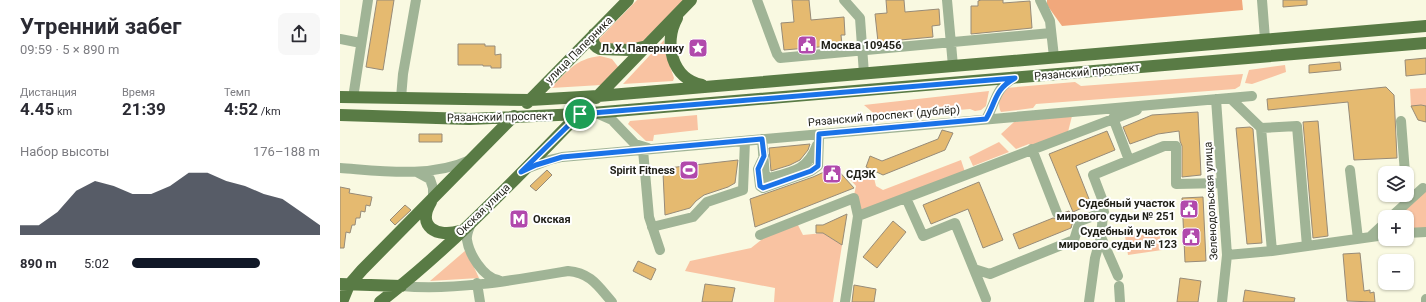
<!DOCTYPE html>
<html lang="ru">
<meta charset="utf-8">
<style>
body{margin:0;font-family:Roboto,sans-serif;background:#f7f7f7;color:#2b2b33;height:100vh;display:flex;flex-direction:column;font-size:15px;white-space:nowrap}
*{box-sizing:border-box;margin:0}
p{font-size:13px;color:#7c7c81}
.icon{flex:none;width:22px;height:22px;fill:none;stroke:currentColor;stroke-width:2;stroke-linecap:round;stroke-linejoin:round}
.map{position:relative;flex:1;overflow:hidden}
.side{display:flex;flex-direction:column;background:#fff;width:340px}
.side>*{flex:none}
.controls{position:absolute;left:1038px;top:166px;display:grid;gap:8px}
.controls a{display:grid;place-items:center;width:36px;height:36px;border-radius:8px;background:#fff;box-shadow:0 1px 3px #0004;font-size:20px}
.pin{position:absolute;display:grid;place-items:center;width:34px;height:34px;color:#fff;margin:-17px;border:2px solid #fff;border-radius:50%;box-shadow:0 1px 4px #0007}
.round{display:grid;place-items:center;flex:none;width:42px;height:42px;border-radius:8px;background:#f7f7f7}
.summary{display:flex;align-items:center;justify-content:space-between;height:68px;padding:0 20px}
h1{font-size:22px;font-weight:700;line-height:30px}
.metrics{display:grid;grid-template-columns:repeat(3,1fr);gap:6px;height:68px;padding:4px 20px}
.metrics div{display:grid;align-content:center}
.metrics b{font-size:17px;font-weight:700}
.metrics small{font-size:11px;font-weight:400}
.metrics p{font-size:11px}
.chart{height:112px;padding:8px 20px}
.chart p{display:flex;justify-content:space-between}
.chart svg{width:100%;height:72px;margin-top:4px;fill:#111827;opacity:.7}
ul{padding:0 20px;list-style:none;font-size:13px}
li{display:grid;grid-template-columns:64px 48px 1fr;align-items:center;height:30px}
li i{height:10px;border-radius:5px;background:#111827}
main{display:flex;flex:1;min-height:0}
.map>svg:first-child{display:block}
</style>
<main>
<section class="side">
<div class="summary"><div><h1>Утренний забег</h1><p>09:59 · 5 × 890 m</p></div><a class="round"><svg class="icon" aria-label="share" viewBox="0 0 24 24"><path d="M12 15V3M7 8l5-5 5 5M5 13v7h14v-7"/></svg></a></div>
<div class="metrics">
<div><p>Дистанция</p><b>4.45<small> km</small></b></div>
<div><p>Время</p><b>21:39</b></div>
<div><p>Темп</p><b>4:52<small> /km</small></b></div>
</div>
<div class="chart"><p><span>Набор высоты</span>176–188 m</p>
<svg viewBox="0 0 160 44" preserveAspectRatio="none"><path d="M0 44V38L10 38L20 30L30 17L40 11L50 14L60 19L70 19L80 14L90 6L100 6L110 11L120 14L130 19L140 22L150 30L160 38V44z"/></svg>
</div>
<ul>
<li><b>890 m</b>5:02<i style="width:68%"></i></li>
</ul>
</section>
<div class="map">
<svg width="1086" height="302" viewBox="0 0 1086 302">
<rect width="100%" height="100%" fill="#f9f9e1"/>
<path fill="#f9c3a2" d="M297,0H344L299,45L258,43L259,39Z
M324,40V49L334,78L333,81L283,84Z
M260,56L272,59L279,68L261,85L211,88C228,71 235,59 260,56Z
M945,65L946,72L912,84L905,83L909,70Z
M903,74L900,86L895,89L696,104L693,108L661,112C657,105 660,94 665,88L735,82L741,86Z
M1086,88V106L1081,105L1071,107L1070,89Z
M649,91L646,106L641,110L635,111L630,109L538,117L524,105Z
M357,115L358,130L314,135L313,141H306L288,124L290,121Z
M732,116L728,132L695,147L689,144L676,149L661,134L674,122Z
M659,142L669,152L633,166L629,157Z
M621,160L625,172L520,213L514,195L516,186L505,174L516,169L533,174L536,186L543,190Z
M1086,188V229L1067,231V217H1055Z
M457,223L463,235L483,233L502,245L493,302H434L435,288L345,271L350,261L411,248L430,233Z
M819,230L822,250L788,255L785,236Z
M126,250L139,278L90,281Z"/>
<path fill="#f1a87c" d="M707,0H902L903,10L722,26L707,5Z"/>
<path fill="#e5ba70" stroke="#978b78" d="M37,0H54L43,70L26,67Z
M452,0H469L471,20L504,17L505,35H501L502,45L444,50L441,23L454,22Z
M546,0H564L565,12L599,9L600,25L592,26L593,37L538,42L535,14L547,13Z
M641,0H663V3L690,1L692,28L631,34V6H638V1Z
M943,0H967V5L943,7Z
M118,44H145V46H155V55L161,54V68H151V66H143V65H118Z
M1086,58V74L1066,76L1065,60Z
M1000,62L1001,70L969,73V65Z
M1046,87L1054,95L1057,158L1014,160L1008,102L928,110L927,99Z
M1081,105L1086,106V122L1078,120L1071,106Z
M858,112L861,175L842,177V146L840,141L839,131L818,134L790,144L783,127L812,115Z
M978,121L988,236L973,238L963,122Z
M910,127L913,129L922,243L907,244L896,128Z
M602,130L613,133L605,150L543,175L526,167L530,156L542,161L598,139Z
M767,131L775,150L736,166L751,204L733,212L709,154Z
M79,134H102V142H79Z
M470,144L468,150L460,160L450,165L431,171L429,148Z
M398,160L395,183L388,187L364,195L356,201L350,208L325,215L323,173L328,168Z
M495,167L514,188L415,227L410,199L473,177Z
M207,170L212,175L196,191L190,186Z
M639,182L663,240L643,248L628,209L591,224L583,205Z
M0,187L10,189L9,193L32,197L30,206L26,205L25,212L21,211L20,218H16L15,225H12L10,233L6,232L4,248H0Z
M863,197L866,261L845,262L842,198Z
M65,205L71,210L55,225L50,220Z
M729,211L733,221L731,228L679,249L673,234L713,218L720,219L723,213Z
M507,214L502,245L483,233H476V225H483Z
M553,221L566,232L537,268L523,257Z
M1020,253L1024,291L1030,290V293L1034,292L1035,302L1007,301L1003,254Z
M298,261L316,269L311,280L293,271Z
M840,278L861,281L858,302H837Z
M365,284L395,288L392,302H362Z
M514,285L536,289L534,302H512Z
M905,290L955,298L954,302H903Z"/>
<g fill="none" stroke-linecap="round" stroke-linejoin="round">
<path stroke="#a0b496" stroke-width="10" d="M417,0L437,54L440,58L711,33
M504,0L520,18L524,74
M607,0L613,66
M700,0L710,21L714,57
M922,0L925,39
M0,39L21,43
M13,98L28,0
M61,98L63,74L76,0
M890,98L921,128L932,251
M876,99L887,255L882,302
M256,113L272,120L295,144L308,148
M773,118L789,160
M646,119C657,101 654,89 674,78
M1061,121L1065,173
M921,128L957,126L967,246
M422,139L425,177L429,178C452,172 468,170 477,145
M692,149L717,213
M303,150L309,217L320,250
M424,156L418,169L420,186L423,188L471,171L478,166L479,138
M0,168C42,171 91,178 130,160
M188,168L209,160L222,157L912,96
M1010,170L1018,239
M77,172L90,179L93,188V199
M566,198L583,236L615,223L646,299
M1051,217L1083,188
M132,222C129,228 126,234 127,240C129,254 143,277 158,280
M312,227L353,217L367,202L403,190L405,141
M1067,233L1086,232
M420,235L514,198L518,216
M1030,237L1045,223
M887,255L932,251L1045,235
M634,269L650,274L734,240L740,221L764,212
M778,276L761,237L764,204L753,175L824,146H836V184L882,183
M137,283L140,302
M61,286C114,291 175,280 228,271C251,273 258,286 272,302
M779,286L780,302
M505,302L518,216L797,110
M749,302L755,258L761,237
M1086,302V299"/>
<path stroke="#597b45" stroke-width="12" d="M337,18C323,43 332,79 362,85
M254,34C252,41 253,46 260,49L290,50L307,46
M0,97L190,100L258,96L1086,26
M256,98L351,0
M187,103L288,0
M0,115L129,119L240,114L1086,43
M91,202C76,227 97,238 120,231
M0,284L61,286
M2,302L9,285L22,270L174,116
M40,302C113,246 177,177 241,112"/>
</g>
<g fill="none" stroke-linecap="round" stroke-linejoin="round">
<defs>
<path id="route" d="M675,78C654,90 657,100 646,119L479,134L478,166L471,171L423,188L420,186L418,169L424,156L422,139L222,157L196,165L181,172L240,114Z"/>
</defs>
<use href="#route" stroke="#fff" stroke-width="8"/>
<use href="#route" stroke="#1a73e8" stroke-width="5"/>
</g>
<defs>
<symbol id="civic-square" viewBox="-11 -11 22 22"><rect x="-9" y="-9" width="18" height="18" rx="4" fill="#b149ac" stroke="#fff"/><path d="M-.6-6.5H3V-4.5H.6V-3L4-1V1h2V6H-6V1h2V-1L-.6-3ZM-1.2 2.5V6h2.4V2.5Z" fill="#fff"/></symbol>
<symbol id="sight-square" viewBox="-11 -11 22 22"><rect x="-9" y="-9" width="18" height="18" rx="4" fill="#b149ac" stroke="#fff"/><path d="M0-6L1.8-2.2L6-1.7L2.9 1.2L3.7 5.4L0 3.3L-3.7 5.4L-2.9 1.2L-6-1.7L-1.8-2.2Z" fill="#fff"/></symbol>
<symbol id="stadium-square" viewBox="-11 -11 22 22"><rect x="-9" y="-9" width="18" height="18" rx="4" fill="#b149ac" stroke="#fff"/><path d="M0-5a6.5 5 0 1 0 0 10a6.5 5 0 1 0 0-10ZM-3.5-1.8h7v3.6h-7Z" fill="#fff"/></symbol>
<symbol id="metro-square" viewBox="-11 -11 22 22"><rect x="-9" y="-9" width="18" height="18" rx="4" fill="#b149ac" stroke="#fff"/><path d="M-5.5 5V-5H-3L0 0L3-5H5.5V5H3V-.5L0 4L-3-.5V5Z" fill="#fff"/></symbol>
</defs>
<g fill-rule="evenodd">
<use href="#civic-square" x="456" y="34" width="22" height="22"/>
<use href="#sight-square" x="347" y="37" width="22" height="22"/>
<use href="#stadium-square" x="338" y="159" width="22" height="22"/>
<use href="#civic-square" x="481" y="163" width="22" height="22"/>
<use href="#civic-square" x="838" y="198" width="22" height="22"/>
<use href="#metro-square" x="168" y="208" width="22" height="22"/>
<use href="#civic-square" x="840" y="226" width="22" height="22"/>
</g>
<g text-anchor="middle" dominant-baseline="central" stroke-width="4" stroke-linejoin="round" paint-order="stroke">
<g font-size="11" font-weight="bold" fill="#1f1f17" stroke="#fff" text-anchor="end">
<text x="481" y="45" text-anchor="start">Москва 109456</text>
<text x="344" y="48">Л. Х. Папернику</text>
<text x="335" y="170">Spirit Fitness</text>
<text x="506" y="174" text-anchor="start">СДЭК</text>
<text x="835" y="203">Судебный участок<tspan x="835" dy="13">мирового судьи № 251</tspan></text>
<text x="193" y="219" text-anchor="start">Окская</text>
<text x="837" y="231">Судебный участок<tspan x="837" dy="13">мирового судьи № 123</tspan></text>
</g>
<g font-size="11" fill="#1f1f17" stroke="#fff">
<text transform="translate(239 50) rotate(-45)">улица Паперника</text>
<text transform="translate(747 72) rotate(-5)">Рязанский проспект</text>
<text transform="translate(544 116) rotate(-5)">Рязанский проспект (дублёр)</text>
<text transform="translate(160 117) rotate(-1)">Рязанский проспект</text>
<text transform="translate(871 201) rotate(-93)">Зеленодольская улица</text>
<text transform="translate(143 210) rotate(-44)">Окская улица</text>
</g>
</g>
</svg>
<div class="controls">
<a><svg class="icon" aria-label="layers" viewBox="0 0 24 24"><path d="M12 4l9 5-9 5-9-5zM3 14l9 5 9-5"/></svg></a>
<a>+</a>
<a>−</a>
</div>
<div class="pin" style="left:240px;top:114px;background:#1e9e55"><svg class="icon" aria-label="arrive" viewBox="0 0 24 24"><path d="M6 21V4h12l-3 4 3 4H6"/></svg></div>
</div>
</main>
